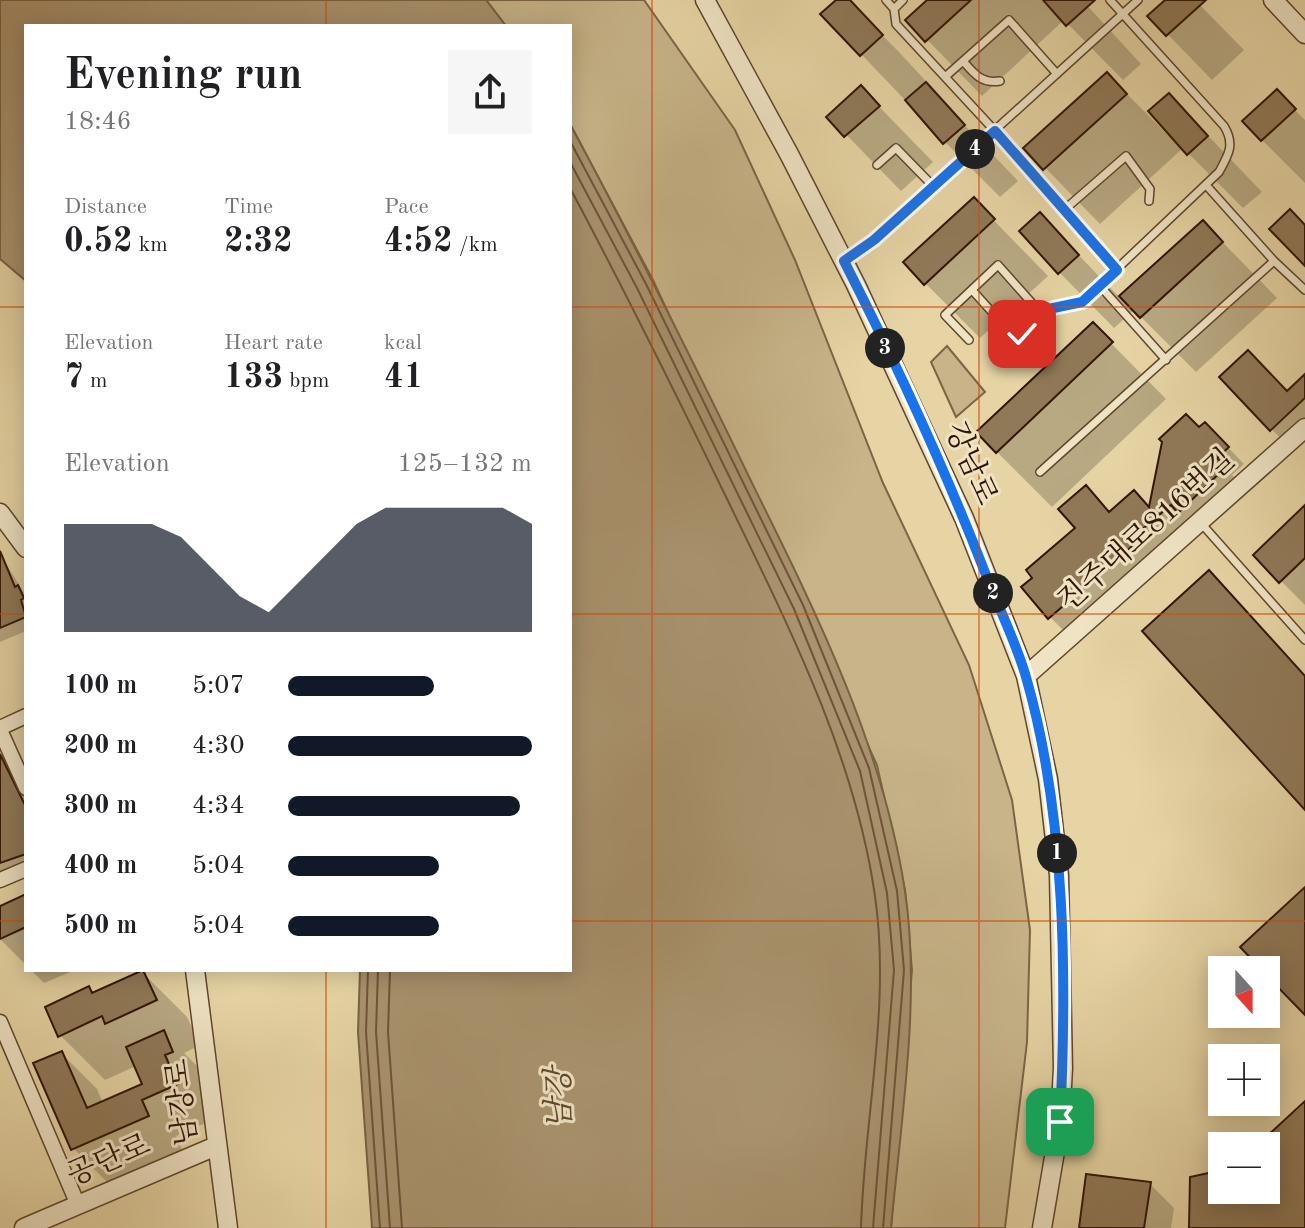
<!DOCTYPE html>
<meta charset="utf-8">
<style>
body{margin:0;font-family:"Old Standard TT","Noto Serif KR",serif;background:#f6f6f6;color:#202124;height:100vh;display:flex;flex-direction:column;font-size:30px;white-space:nowrap}
*{box-sizing:border-box;margin:0}
p{font-size:26px;color:#757577}
.icon{flex:none;width:44px;height:44px;fill:none;stroke:currentColor;stroke-width:2;stroke-linecap:round;stroke-linejoin:round}
.map{position:relative;flex:1;overflow:hidden}
.sheet{position:absolute;left:24px;top:24px;width:548px;height:948px;display:flex;flex-direction:column;background:#fff;border-radius:0px;box-shadow:0 4px 20px #0003}
.sheet>*{flex:none}
.needle{width:52px;rotate:159deg}
.tools{position:absolute;left:1208px;top:956px;display:grid;gap:16px}
.tools a{display:grid;place-items:center;width:72px;height:72px;border-radius:0px;background:#fff;box-shadow:0 4px 20px #0003;font-size:40px}
.pin{position:absolute;display:grid;place-items:center;width:68px;height:68px;color:#fff;margin:-34px;border-radius:16px;box-shadow:0 4px 12px #0006}
.km{position:absolute;width:40px;height:40px;margin:-20px;border-radius:50%;background:#222;color:#fff;font-size:22px;line-height:40px;text-align:center}
.round{display:grid;place-items:center;flex:none;width:84px;height:84px;border-radius:0px;background:#f6f6f6}
.head{display:flex;align-items:center;justify-content:space-between;height:136px;padding:0 40px}
h1{font-size:44px;font-weight:800;line-height:60px}
.metrics{display:grid;grid-template-columns:repeat(3,1fr);gap:12px;height:136px;padding:8px 40px}
.metrics div{display:grid;align-content:center}
.metrics b{font-size:34px;font-weight:800}
.metrics small{font-size:22px;font-weight:400}
.metrics p{font-size:22px}
.chart{height:224px;padding:16px 40px}
.chart p{display:flex;justify-content:space-between}
.chart svg{width:100%;height:144px;margin-top:8px;fill:#111827;opacity:.7}
ul{padding:0 40px;list-style:none;font-size:26px}
li{display:grid;grid-template-columns:128px 96px 1fr;align-items:center;height:60px}
li i{height:20px;border-radius:10px;background:#111827}
.map>svg:first-child{display:block}
</style>
<div class="map">
<svg width="1305" height="1228" viewBox="0 0 1305 1228">
<rect width="100%" height="100%" fill="#e6d4a4"/>
<filter id="stains"><feTurbulence type="fractalNoise" baseFrequency=".0025" numOctaves="4"/><feColorMatrix values="0 0 0 0 .2 0 0 0 0 .09 0 0 0 0 .02 0 0 0 .5 -.17"/></filter>
<radialGradient id="worn" r=".72"><stop offset=".6" stop-color="#630" stop-opacity="0"/><stop offset="1" stop-color="#630" stop-opacity=".3"/></radialGradient>
<path fill="#c7b489" stroke="#7c6546" stroke-width="2" d="M486,0H644L735,130L795,260L883,483L969,665L1012,800L1030,930L1027,1042L1005,1228H891L912,970L905,890L877,765L653,280L570,124V26H506Z
M947,346L985,392L956,417L931,362Z"/>
<path fill="#a9936e" stroke="#796144" stroke-width="2" d="M0,0H486L506,26H26V281L0,259Z
M570,124C634,243 694,363 753,485C817,614 883,747 905,891C921,997 901,1121 891,1228H372L358,1032L360,970H570Z"/>
<path fill="#0003" d="M838,0H847L898,51L936,92L934,93L1018,181L1000,197L945,142L823,14Z
M930,0H1082L1141,64L1123,80L1064,20L982,96L908,20Z
M1168,0H1195L1244,50L1212,80L1150,16Z
M1107,74L1169,136L1171,134L1169,95L1262,192L1243,208L1183,148L1100,224L1026,148Z
M861,88L933,162L901,191L829,117Z
M1277,92L1305,120V183L1262,140Z
M974,200L1048,276L980,338L925,283Z
M1040,215L1120,298L1203,222L1277,298L1196,372L1134,310L1114,328L1059,272Z
M1093,325L1166,399L1052,507L997,452Z
M1221,377L1287,393L1305,377V425L1285,443Z
M1200,430L1221,440L1244,464L1232,475L1241,485L1196,528L1188,520L1147,556L1151,560L1066,633L1050,617L1110,514L1151,510Z
M1305,508V605L1256,556Z
M0,554L26,596V631L0,642Z
M0,754L7,760L26,801V867L0,879Z
M26,896V965L0,939V908Z
M31,970H75L44,983Z
M142,972L187,1017L200,1045L184,1053L199,1068L208,1087L200,1091L212,1120L176,1136L183,1152L109,1184L73,1148L61,1053L97,1089L103,1103L144,1085L136,1066L105,1080L60,1035L89,989L94,994Z
M1150,1184L1174,1208L1171,1228H1081Z"/>
<g fill="none" stroke-linecap="round" stroke-linejoin="round">
<path stroke="#6e5439" stroke-width="2" d="M570,141L646,284L803,605L869,768L897,891L904,970L883,1228
M570,162L637,288L794,609L860,771L887,893L894,970L873,1228
M570,188C625,291 677,396 728,501C789,627 855,756 875,896C891,1007 864,1117 861,1228
M368,970L366,1032L380,1228
M378,970L376,1032L390,1228
M390,970L388,1032L402,1228"/>
</g>
<path fill="#907957" stroke="#321604" stroke-width="2" d="M836,0H850L883,35L860,56L820,14Z
M927,0H971L925,42L905,20Z
M1043,0H1095L1066,26Z
M1165,0H1206L1166,36L1147,16Z
M1107,72L1127,94L1043,170L1023,148Z
M926,82L965,125L943,144L905,100Z
M861,85L880,106L844,137L826,117Z
M1277,89L1296,109L1261,141L1242,121Z
M1169,93L1208,136L1187,155L1148,111Z
M974,197L995,219L924,285L903,262Z
M1290,209L1305,225V266L1269,229Z
M1040,212L1079,255L1058,274L1019,231Z
M1203,220L1223,242L1140,318L1119,296Z
M1093,322L1113,342L996,453L976,432Z
M1248,350L1287,391L1305,374V398L1270,431L1219,377Z
M1186,414L1199,427L1205,422L1229,447L1217,458L1226,467L1178,513L1171,505L1132,538L1136,543L1048,619L1021,587L1032,578L1026,570L1075,528L1058,509L1086,485L1109,512L1134,490L1149,507L1162,442L1159,439Z
M1305,505V558L1279,583L1253,555Z
M0,551L15,587L18,585L24,598L21,600L26,617L0,628Z
M1209,570L1305,676V810L1142,631Z
M0,754L26,807V854L0,863Z
M1305,887V1015L1266,975V970H1262L1240,947Z
M26,894V927L0,939V906Z
M143,970L157,1000L105,1024L102,1016L58,1037L45,1007L89,986L92,993Z
M164,1030L173,1052L165,1055L178,1084L142,1100L149,1116L71,1150L33,1063L62,1051L87,1108L142,1084L126,1047Z
M1305,1101V1228H1189L1190,1177L1222,1170V1190H1266V1137Z
M1086,1174L1151,1182L1144,1228H1079Z"/>
<g fill="none" stroke-linecap="round" stroke-linejoin="round">
<defs>
<path id="service" d="M886,0L894,9L896,24L995,131L1117,270
M894,9L903,0
M963,61C974,74 982,84 1000,81
M945,77L1009,20L1057,74
M877,165L896,148L933,186
M1206,185L1274,261L1305,290
M1064,210L1126,156L1150,189L1149,201
M846,260L874,240L1138,0
M1100,286L1166,360
M972,290L1010,332L1022,334L1038,320L1039,311
M969,340L945,315L998,265L1039,311L1082,302L1219,172C1229,154 1235,144 1224,126L1110,0
M1040,472L1274,261
M1200,522L1305,640"/>
<path id="minor" d="M0,728L26,716
M0,730L26,788
M0,880L26,869
M0,1022L78,1205"/>
<path id="tertiary" d="M705,0L789,154L856,285L964,518L1026,676L1048,779L1059,875L1063,1068L1060,1122L1042,1228
M1273,0L1305,34
M0,513L26,548
M1026,676L1305,428
M195,970L228,1228
M24,1228L216,1146"/>
</defs>
<use href="#service" stroke="#5f462c" stroke-width="10"/>
<use href="#minor" stroke="#5f462c" stroke-width="17"/>
<use href="#tertiary" stroke="#5f462c" stroke-width="21"/>
<use href="#service" stroke="#efe3c4" stroke-width="7"/>
<use href="#minor" stroke="#efe3c4" stroke-width="14"/>
<use href="#tertiary" stroke="#efe3c4" stroke-width="18"/>
</g>
<g fill="none" stroke-linecap="round" stroke-linejoin="round">
<defs>
<path id="route" d="M1022,334L1038,320L1039,311L1082,302L1117,270L995,131L874,240L844,261C896,363 945,469 986,575C999,609 1016,642 1026,677C1066,816 1067,978 1060,1122"/>
</defs>
<use href="#route" stroke="#fff" stroke-width="16"/>
<use href="#route" stroke="#1a73e8" stroke-width="10"/>
</g>
<path fill="none" stroke="#cd4f0b" stroke-width="2" stroke-opacity="0.55" d="M326,0V26M652,0V1228M979,0V1228M0,307H26M570,307H1305M0,614H26M570,614H1305M0,921H26M570,921H1305M326,970V1228"/>
<g text-anchor="middle" dominant-baseline="central" stroke-width="6" stroke-linejoin="round" paint-order="stroke">
<g font-size="30" fill="#321604" stroke="#efe3c4">
<text transform="translate(970 464) rotate(66)">강남로</text>
<text transform="translate(1147 531) rotate(-42)">진주대로816번길</text>
<text transform="translate(183 1102) rotate(-97)">남강로</text>
<text transform="translate(109 1161) rotate(-23)">공단로</text>
</g>
<g font-size="32" font-style="italic" fill="#62482e" stroke="#efe3c4">
<text transform="translate(561 1099) rotate(-91)">남강</text>
</g>
</g>
<rect width="100%" height="100%" filter="url(#stains)"/>
<rect width="100%" height="100%" fill="url(#worn)"/>
</svg>
<div class="tools">
<a><svg class="needle" viewBox="-14 -14 28 28"><path d="M0-13l5 13h-10z" fill="#e53935"/><path d="M0 13l5-13h-10z" fill="#757577"/></svg></a>
<a>+</a>
<a>−</a>
</div>
<div class="pin" style="left:1060px;top:1122px;background:#1e9e55"><svg class="icon" aria-label="arrive" viewBox="0 0 24 24"><path d="M6 21V4h12l-3 4 3 4H6"/></svg></div>
<div class="pin" style="left:1022px;top:334px;background:#d93025"><svg class="icon" aria-label="check" viewBox="0 0 24 24"><path d="M5 12l5 5 9-10"/></svg></div>
<b class="km" style="left:1057px;top:853px">1</b>
<b class="km" style="left:993px;top:593px">2</b>
<b class="km" style="left:885px;top:348px">3</b>
<b class="km" style="left:975px;top:149px">4</b>
<section class="sheet">
<div class="head"><div><h1>Evening run</h1><p>18:46</p></div><a class="round"><svg class="icon" aria-label="share" viewBox="0 0 24 24"><path d="M12 15V3M7 8l5-5 5 5M5 13v7h14v-7"/></svg></a></div>
<div class="metrics">
<div><p>Distance</p><b>0.52<small> km</small></b></div>
<div><p>Time</p><b>2:32</b></div>
<div><p>Pace</p><b>4:52<small> /km</small></b></div>
</div>
<div class="metrics">
<div><p>Elevation</p><b>7<small> m</small></b></div>
<div><p>Heart rate</p><b>133<small> bpm</small></b></div>
<div><p>kcal</p><b>41</b></div>
</div>
<div class="chart"><p><span>Elevation</span>125–132 m</p>
<svg viewBox="0 0 160 44" preserveAspectRatio="none"><path d="M0 44V11L10 11L20 11L30 11L40 15L50 24L60 33L70 38L80 29L90 20L100 11L110 6L120 6L130 6L140 6L150 6L160 11V44z"/></svg>
</div>
<ul>
<li><b>100 m</b>5:07<i style="width:60%"></i></li>
<li><b>200 m</b>4:30<i style="width:100%"></i></li>
<li><b>300 m</b>4:34<i style="width:95%"></i></li>
<li><b>400 m</b>5:04<i style="width:62%"></i></li>
<li><b>500 m</b>5:04<i style="width:62%"></i></li>
</ul>
</section>
</div>
